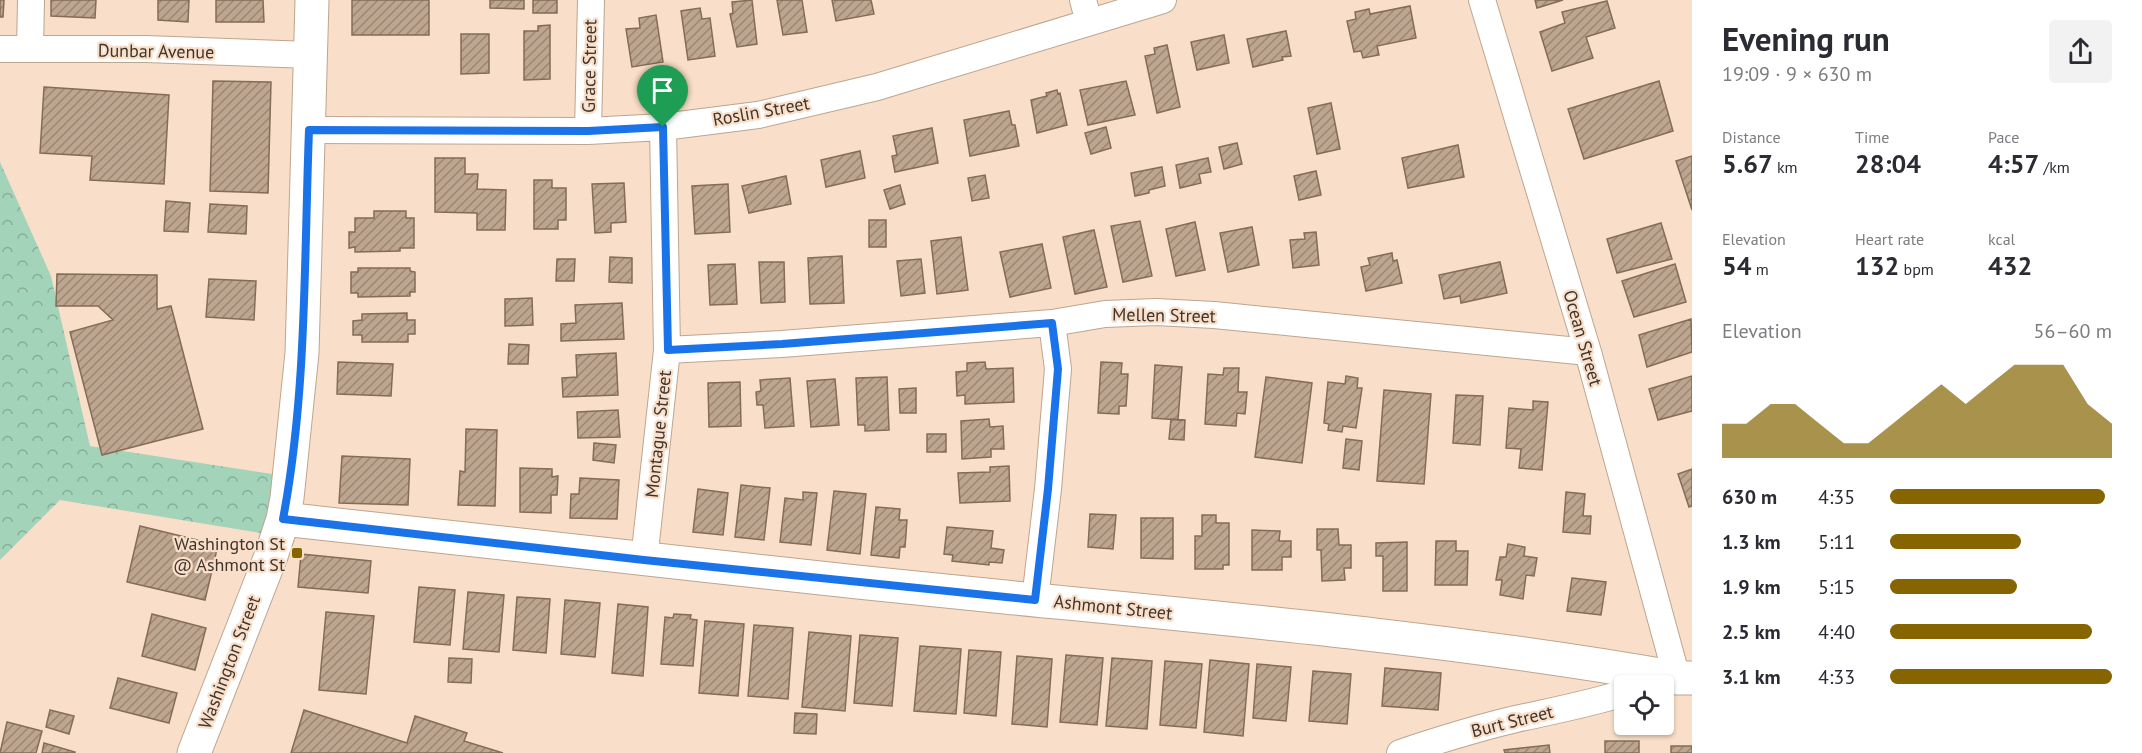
<!DOCTYPE html>
<meta charset="utf-8">
<style>
body{margin:0;font-family:"PT Sans",sans-serif;background:#f2f2f3;color:#2b2b33;height:100vh;display:flex;flex-direction:column;font-size:22px;white-space:nowrap}
*{box-sizing:border-box;margin:0}
p{font-size:20px;color:#7c7c81}
.icon{flex:none;width:33px;height:33px;fill:none;stroke:currentColor;stroke-width:2;stroke-linecap:round;stroke-linejoin:round}
.map{position:relative;flex:1;overflow:hidden}
.side{display:flex;flex-direction:column;background:#fff;width:450px}
.side>*{flex:none}
.controls{position:absolute;left:1614px;top:675px;display:grid;gap:12px}
.controls a{display:grid;place-items:center;width:60px;height:60px;border-radius:6px;background:#fff;box-shadow:0 2px 4px #0004;font-size:30px}
.pin{position:absolute;display:grid;place-items:center;width:51px;height:51px;color:#fff;margin:-62px -26px;border-radius:50% 50% 50% 0;rotate:-45deg;box-shadow:0 0 6px #0007}
.pin .icon{rotate:45deg}
.round{display:grid;place-items:center;flex:none;width:63px;height:63px;border-radius:6px;background:#f2f2f3}
.headline{display:flex;align-items:center;justify-content:space-between;height:102px;padding:0 30px}
h1{font-size:33px;font-weight:700;line-height:45px}
.metrics{display:grid;grid-template-columns:repeat(3,1fr);gap:9px;height:102px;padding:6px 30px}
.metrics div{display:grid;align-content:center}
.metrics b{font-size:26px;font-weight:700}
.metrics small{font-size:16px;font-weight:400}
.metrics p{font-size:16px}
.chart{height:168px;padding:12px 30px}
.chart p{display:flex;justify-content:space-between}
.chart svg{width:100%;height:108px;margin-top:6px;fill:#866400;opacity:.7}
ul{padding:0 30px;list-style:none;font-size:20px}
li{display:grid;grid-template-columns:96px 72px 1fr;align-items:center;height:45px}
li i{height:15px;border-radius:8px;background:#866400}
main{display:flex;flex:1;min-height:0}
.map>svg:first-child{display:block}
</style>
<main>
<div class="map">
<svg width="1692" height="753" viewBox="0 0 1692 753">
<defs>
<pattern id="park-crowns" width="20" height="18" patternUnits="userSpaceOnUse" patternTransform="scale(1.5)"><rect width="20" height="18" fill="#a3d4b9"/><path d="M2 6a3 3 0 1 1 6 0M12 15a3 3 0 1 1 6 0" fill="none" stroke="#86ad97"/></pattern>
<pattern id="building-hatch" width="6" height="6" patternUnits="userSpaceOnUse" patternTransform="scale(1.5)"><rect width="6" height="6" fill="#bda58f"/><path d="M-1 1l2-2M0 6l6-6M5 7l2-2" fill="none" stroke="#9b8775"/></pattern>
</defs>
<rect width="100%" height="100%" fill="#f9dfc9"/>
<path fill="url(#park-crowns)" d="M0,162L51,276L90,446L279,475L272,535L60,500L0,560Z"/>
<path fill="url(#building-hatch)" stroke="#836c58" stroke-width="1.5" d="M0,0H4L3,17H0Z
M51,0H96L95,18L51,16Z
M158,0H189L188,22L158,20Z
M216,0H263L264,22H216Z
M352,0H429V35H352Z
M490,0H524V9L490,8Z
M533,0H557V13H533Z
M752,0L757,44L737,47L730,14L733,13L732,2Z
M777,0H802L807,32L783,35Z
M832,0H871L874,14L836,21Z
M1535,0H1563L1537,8Z
M1607,1L1615,28L1586,37L1593,58L1552,71L1540,32L1565,23L1562,12Z
M1410,6L1416,38L1377,46L1379,55L1363,58L1361,51L1354,52L1347,21L1356,19L1355,12L1369,9L1370,14Z
M700,8L702,19L710,18L715,56L688,60L681,11Z
M656,15L663,62L632,67L626,29L640,28L639,18Z
M550,25V79L524,80V31H538V26Z
M1286,31L1291,56L1282,57L1283,60L1253,67L1247,39Z
M461,34H489V73L461,74Z
M1224,35L1229,63L1197,70L1191,42Z
M1167,45L1180,107L1157,113L1145,56L1155,54L1154,48Z
M213,81L271,82L268,193L210,191Z
M1126,81L1135,115L1088,125L1080,90Z
M1659,81L1673,131L1584,159L1568,109Z
M44,87L169,95L164,184L90,180L92,156L40,153Z
M1057,90L1058,94L1060,93L1067,125L1037,133L1031,100L1047,96L1046,93Z
M1331,103L1340,149L1317,154L1308,108Z
M1009,111L1012,125H1015L1019,146L970,156L964,120Z
M1106,127L1111,148L1091,154L1085,133Z
M932,128L938,163L895,172L892,156L897,155L893,136Z
M1237,143L1242,164L1224,169L1219,147Z
M1458,145L1464,177L1408,188L1402,158Z
M860,151L865,178L826,187L821,160Z
M1692,156V210L1676,161Z
M435,158H465V174H478L477,189L506,190L505,230H477V213L435,212Z
M1208,158L1211,172L1199,174L1201,183L1180,188L1176,165Z
M1162,167L1165,186L1149,190V193L1135,196L1131,173Z
M1316,171L1321,195L1299,200L1294,176Z
M985,175L989,198L972,201L968,178Z
M786,176L791,204L749,213L742,186Z
M534,180H552V188H566V220H558V229H534Z
M624,183L626,222L611,223V232L595,233L592,184Z
M728,184L730,232L695,234L692,186Z
M900,185L905,204L890,209L884,190Z
M166,201L190,203L188,232L164,231Z
M210,204L247,206L246,234L208,232Z
M374,211H406V218H414V248H400V251L355,252V247L349,248V232H355V218H374Z
M869,220H886V247H869Z
M1140,221L1152,276L1123,282L1111,226Z
M1195,222L1205,270L1176,276L1166,229Z
M1661,223L1672,259L1617,273L1607,239Z
M1252,227L1259,265L1228,272L1220,233Z
M1094,230L1107,287L1075,294L1063,237Z
M1316,232L1319,265L1293,268L1290,240L1305,239L1304,233Z
M961,237L968,290L937,294L931,241Z
M1042,244L1051,288L1010,297L1000,252Z
M1392,253L1393,261L1397,260L1402,283L1366,291L1361,267L1370,265L1368,258Z
M842,256L844,303L810,304L808,258Z
M610,257L632,258V283L609,282Z
M557,259H575L574,281H556Z
M921,259L925,293L901,296L897,261Z
M759,262H784L785,302L761,303Z
M1500,262L1507,293L1461,303L1460,296L1444,299L1439,275Z
M735,264L737,304L710,305L708,265Z
M1675,264L1686,302L1634,317L1622,281Z
M358,268H410V271L415,272V292H410V296L358,297V293H351V272H358Z
M57,274L157,275V309L171,306L203,429L102,455L70,332L113,320L98,306H56Z
M209,279L256,281L254,320L206,317Z
M532,298L533,325L505,326V299Z
M622,303L624,339L561,341V324L576,323L575,305Z
M407,313V320H415V334H408V342H362V335H353V321L362,320V314Z
M1691,319L1692,352L1647,367L1639,335Z
M509,344L529,345L528,364H508Z
M616,353L618,395L563,397L562,378L577,377L576,355Z
M338,362L393,364L391,396L337,394Z
M985,362L986,369L1013,368L1014,402L965,404V395L957,396L956,372L967,371V363Z
M1101,362L1122,363L1121,374H1128L1126,406H1119V414L1098,413Z
M1155,365L1182,367L1178,420L1152,418Z
M1224,368H1239L1238,392H1247L1245,414L1237,413L1236,426L1205,424L1208,374L1223,375Z
M1346,376L1358,378L1357,388H1362L1356,428L1343,426L1342,432L1328,430L1329,424L1324,423L1328,382L1345,384Z
M1692,376V411L1658,420L1649,389Z
M887,377L889,430L865,431V425H858L856,378Z
M1266,377L1312,383L1302,463L1255,457Z
M790,378L794,426L765,428L763,405H757L756,392L761,391L760,380Z
M835,379L839,425L811,427L807,381Z
M740,382L741,426L709,427L708,383Z
M916,388V413H900L899,389Z
M1384,390L1431,394L1424,484L1377,481Z
M1456,395L1483,396L1480,445L1453,443Z
M1533,401L1548,402L1542,470L1519,468L1521,449L1506,448L1509,408L1533,410Z
M618,410L620,437L578,438L577,412Z
M989,419L990,427L1003,426L1004,449H991V457L962,459L961,421Z
M1171,419L1185,420L1184,440L1169,439Z
M466,429L497,430L495,506L458,505L460,471L465,472Z
M927,434H946V452H927Z
M1346,439L1362,441L1359,470L1343,468Z
M594,443L616,445L614,463L593,460Z
M342,456L410,459L408,505L339,503Z
M1009,466L1010,501L960,503L958,473L990,472V467Z
M520,468L552,469V477L558,476L557,495H551V513L520,512Z
M1692,469V506L1689,507L1678,474Z
M580,478L619,480L617,519L570,518L571,494H579Z
M741,485L770,488L764,540L735,537Z
M698,489L728,493L723,535L693,532Z
M834,491L866,494L860,554L827,550Z
M803,492L817,493L811,545L780,542L785,498L803,500Z
M1566,492L1585,494L1583,516H1591L1590,534L1563,532Z
M876,507L900,509L899,520H907L905,547H900L899,558L871,555Z
M1090,514L1116,515L1113,549L1088,547Z
M1202,515H1216V523H1229V565H1223V569H1195V536H1202Z
M1141,518H1173V559L1141,558Z
M140,526L218,545L205,600L127,582Z
M947,527L993,531L991,548L1004,550L1002,563L989,562V565L952,561L953,555L944,554Z
M1317,529H1338L1339,545H1351V568H1344L1345,580L1322,581L1321,550H1317Z
M1252,530L1280,531L1279,541H1291V557H1282V570H1252Z
M1436,541H1456V551H1468L1467,585H1435Z
M1407,542V591H1383V556H1376V543Z
M1508,544L1525,547L1524,556L1537,558L1534,576L1526,575L1523,599L1500,595L1502,580H1496L1500,557H1506Z
M301,554L371,561L368,593L298,587Z
M1572,578L1606,582L1601,615L1567,611Z
M419,587L455,590L450,645L414,642Z
M468,592L504,595L499,652L463,649Z
M517,597L550,599L546,653L513,650Z
M565,600L600,603L595,657L561,654Z
M618,604L648,607L643,676L612,673Z
M326,612L374,616L366,694L319,690Z
M152,614L206,628L195,670L142,656Z
M674,614L691,615L690,619L697,620L693,666L661,664L665,617L673,618Z
M705,621L744,624L738,696L699,693Z
M754,625L793,628L788,699L748,696Z
M809,632L851,636L845,711L802,707Z
M860,635L898,638L892,706L854,703Z
M920,646L961,649L956,714L914,711Z
M969,650L1001,652L996,716L964,713Z
M1066,655L1103,658L1097,725L1060,722Z
M1017,656L1052,659L1047,727L1012,724Z
M449,658L472,659L471,683L448,682Z
M1112,658L1152,661L1147,729L1106,726Z
M1210,660L1249,664L1243,736L1204,732Z
M1165,661L1202,664L1196,728L1160,725Z
M1257,664L1291,667L1286,721L1253,718Z
M1385,668L1441,673L1438,710L1382,706Z
M1313,671L1351,674L1347,724L1309,721Z
M118,678L177,693L169,723L110,708Z
M50,710L74,716L69,734L46,727Z
M304,710L407,743L415,716L467,733L464,741L503,753H291Z
M795,713L817,714L816,734L794,733Z
M7,722L42,731L36,753H0Z
M1605,741H1639V753H1605Z
M44,743L75,752V753H42Z
M1549,745L1550,753H1505L1504,750Z
M1671,746H1692V753H1671Z"/>
<g fill="none" stroke-linecap="round" stroke-linejoin="round">
<defs>
<path id="street" d="M1083,0L1089,22
M1482,0L1588,352L1677,678L1663,682
M0,49H146L311,55
M30,49L31,0
M309,130L588,131L663,127L758,115L877,87L1163,0
M588,131L591,0
M667,350L782,344L1052,323L1105,314L1156,312L1214,315L1588,352
M644,560L667,350L663,127
M1035,600L1048,489L1058,369L1052,323
M1400,753C1439,740 1477,728 1516,719C1552,711 1589,704 1624,693"/>
<path id="secondary" d="M283,519C523,547 764,573 1005,597C1229,619 1455,639 1677,678H1692
M194,753L271,556L283,519L287,498L302,353L312,0"/>
</defs>
<use href="#street" stroke="#bda58f" stroke-width="28"/>
<use href="#secondary" stroke="#bda58f" stroke-width="35"/>
<use href="#street" stroke="#fff" stroke-width="26"/>
<use href="#secondary" stroke="#fff" stroke-width="33"/>
</g>
<g fill="none" stroke-linecap="round" stroke-linejoin="round">
<defs>
<path id="route" d="M663,127L668,350L782,344L1052,323L1058,369L1048,489L1035,600L644,560L283,519C307,392 304,259 309,130L588,131Z"/>
</defs>
<use href="#route" stroke="#fff" stroke-width="12"/>
<use href="#route" stroke="#1a73e8" stroke-width="8"/>
</g>
<rect fill="#866400" stroke="#f9dfc9" stroke-width="2" x="291" y="547" width="12" height="12" rx="3"/>
<g text-anchor="middle" dominant-baseline="central" stroke-width="4.5" stroke-linejoin="round" paint-order="stroke">
<g font-size="18" fill="#3f352c" stroke="#f9dfc9">
<text transform="translate(156 51) rotate(1)">Dunbar Avenue</text>
<text transform="translate(589 66) rotate(-89)">Grace Street</text>
<text transform="translate(761 111) rotate(-10)">Roslin Street</text>
<text transform="translate(1164 315) rotate(1)">Mellen Street</text>
<text transform="translate(1583 338) rotate(74)">Ocean Street</text>
<text transform="translate(658 434) rotate(-84)">Montague Street</text>
<text transform="translate(1113 607) rotate(6)">Ashmont Street</text>
<text transform="translate(229 662) rotate(-69)">Washington Street</text>
<text transform="translate(1512 721) rotate(-14)">Burt Street</text>
</g>
<g font-size="18" fill="#3f352c" stroke="#f9dfc9" text-anchor="end">
<text x="285" y="543">Washington St<tspan x="285" dy="21">@ Ashmont St</tspan></text>
</g>
</g>
</svg>
<div class="controls">
<a><svg class="icon" aria-label="locate" viewBox="0 0 24 24"><circle cx="12" cy="12" r="6"/><path d="M12 2v4M12 18v4M2 12h4M18 12h4"/></svg></a>
</div>
<div class="pin" style="left:663px;top:127px;background:#1e9e55"><svg class="icon" aria-label="arrive" viewBox="0 0 24 24"><path d="M6 21V4h12l-3 4 3 4H6"/></svg></div>
</div>
<section class="side">
<div class="headline"><div><h1>Evening run</h1><p>19:09 · 9 × 630 m</p></div><a class="round"><svg class="icon" aria-label="share" viewBox="0 0 24 24"><path d="M12 15V3M7 8l5-5 5 5M5 13v7h14v-7"/></svg></a></div>
<div class="metrics">
<div><p>Distance</p><b>5.67<small> km</small></b></div>
<div><p>Time</p><b>28:04</b></div>
<div><p>Pace</p><b>4:57<small> /km</small></b></div>
</div>
<div class="metrics">
<div><p>Elevation</p><b>54<small> m</small></b></div>
<div><p>Heart rate</p><b>132<small> bpm</small></b></div>
<div><p>kcal</p><b>432</b></div>
</div>
<div class="chart"><p><span>Elevation</span>56–60 m</p>
<svg viewBox="0 0 160 44" preserveAspectRatio="none"><path d="M0 44V30L10 30L20 22L30 22L40 30L50 38L60 38L70 30L80 22L90 14L100 22L110 14L120 6L130 6L140 6L150 22L160 30V44z"/></svg>
</div>
<ul>
<li><b>630 m</b>4:35<i style="width:97%"></i></li>
<li><b>1.3 km</b>5:11<i style="width:59%"></i></li>
<li><b>1.9 km</b>5:15<i style="width:57%"></i></li>
<li><b>2.5 km</b>4:40<i style="width:91%"></i></li>
<li><b>3.1 km</b>4:33<i style="width:100%"></i></li>
</ul>
</section>
</main>
